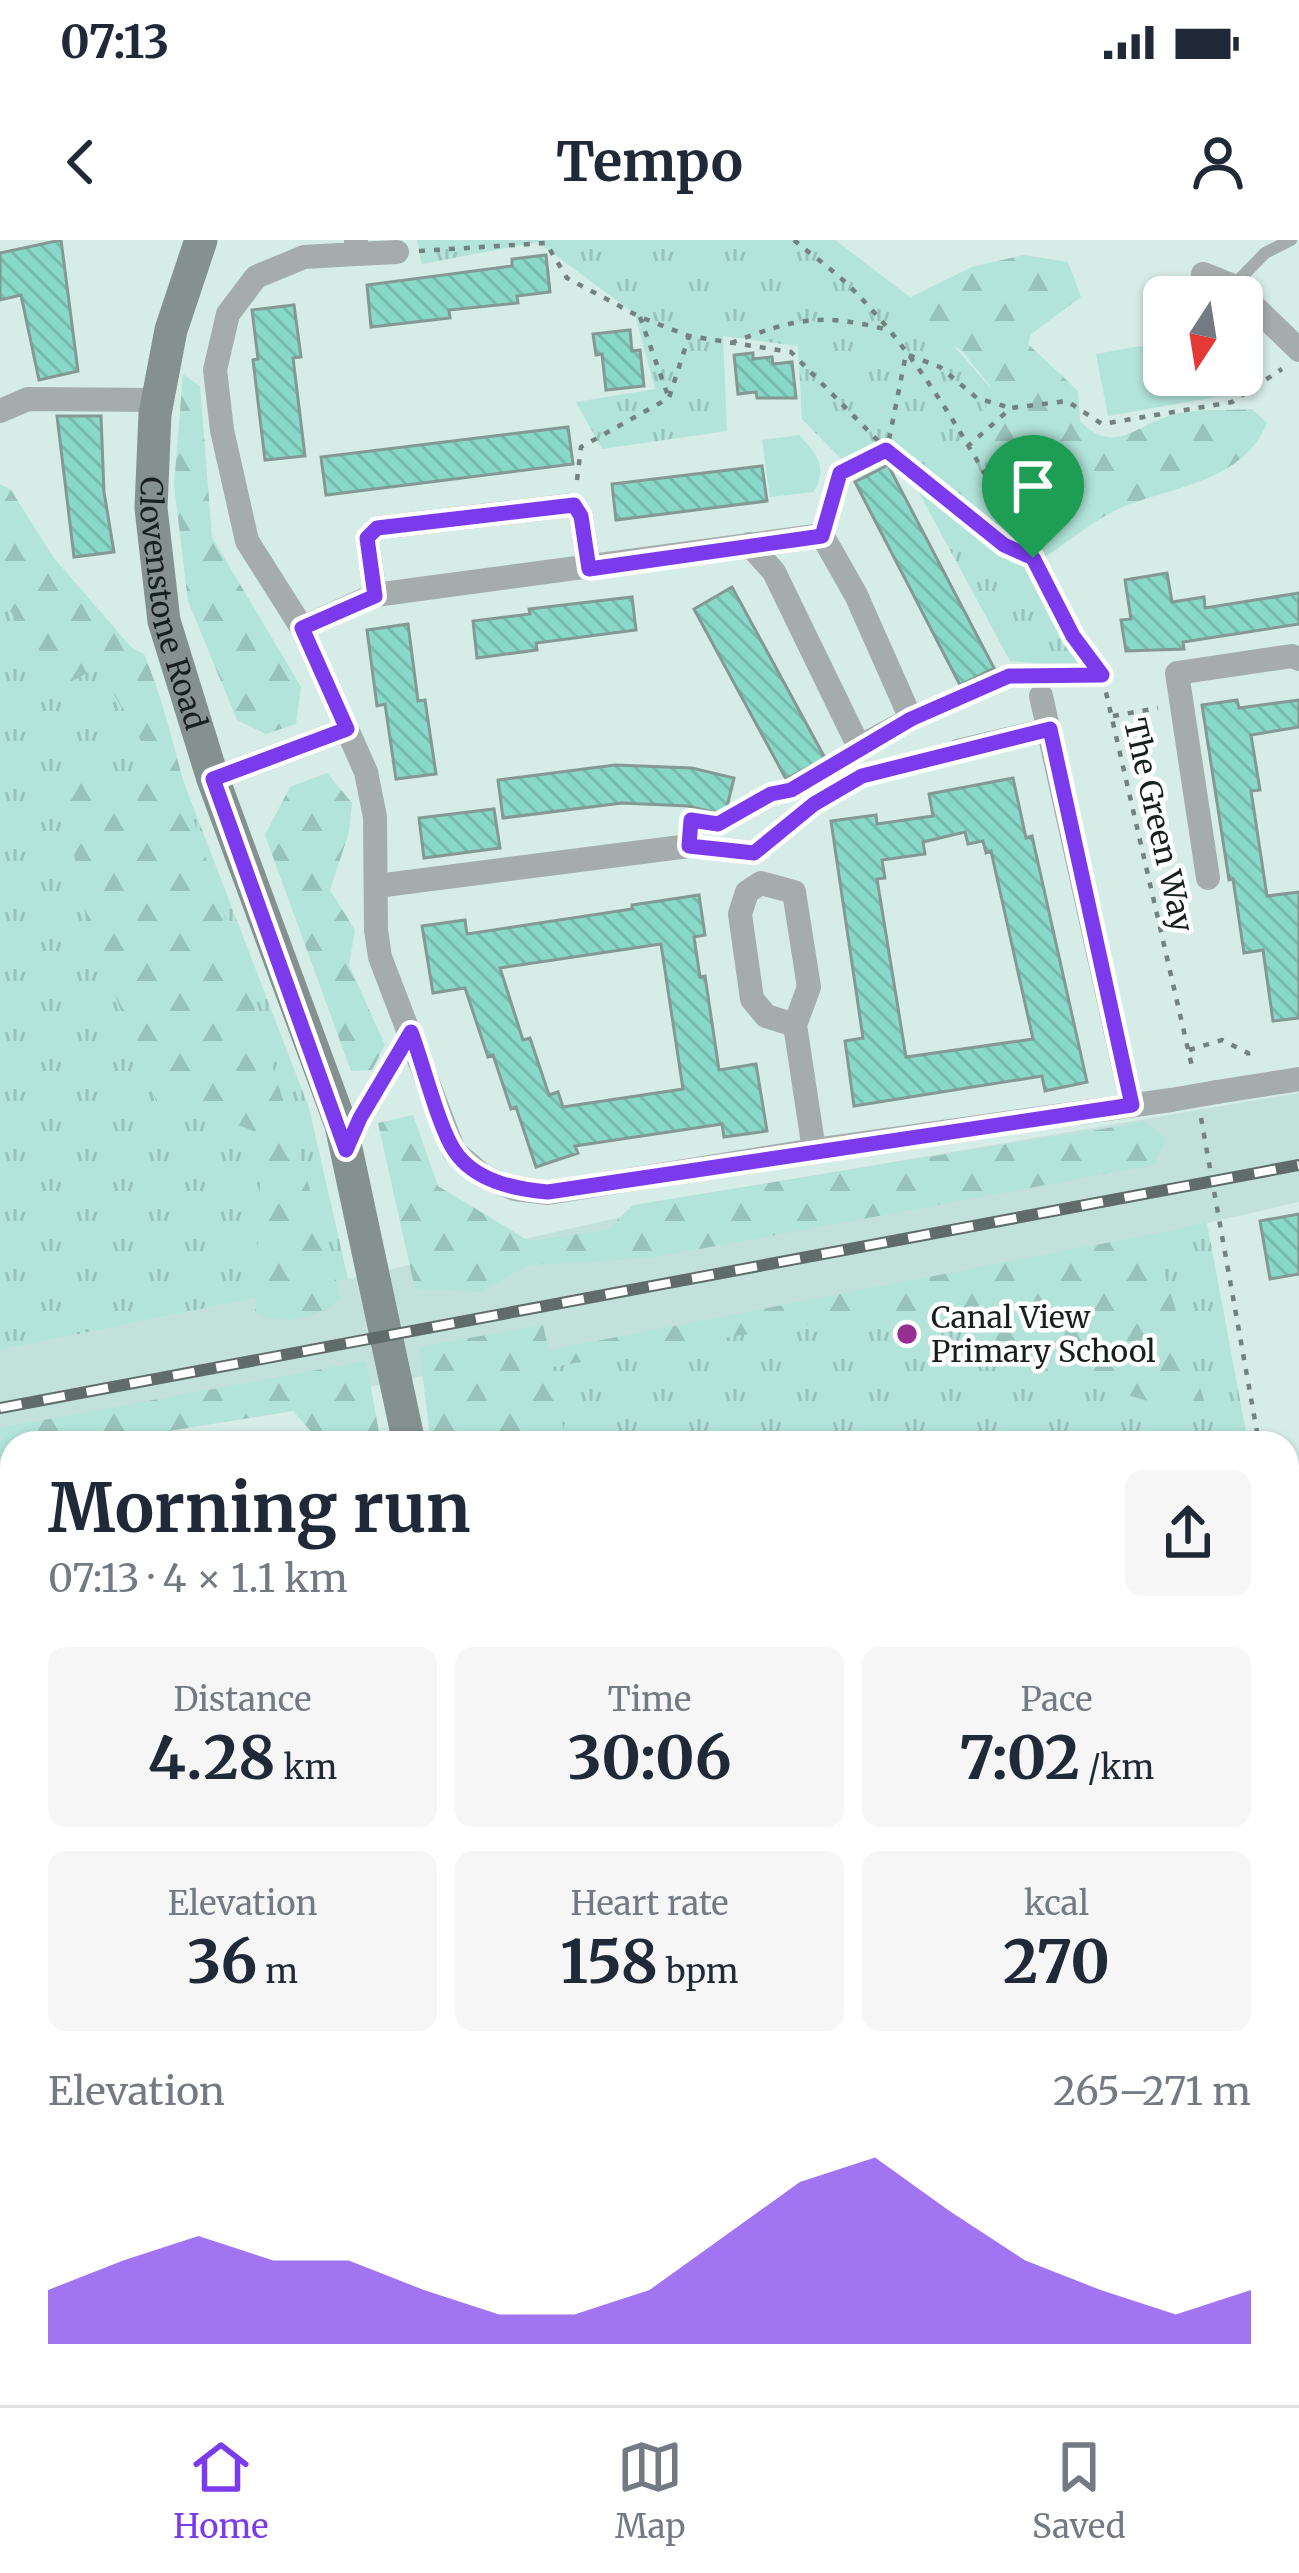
<!DOCTYPE html>
<meta charset="utf-8">
<style>
body{margin:0;font-family:Merriweather,serif;background:#f6f6f7;color:#1f2937;height:100vh;display:flex;flex-direction:column;font-size:45px;white-space:nowrap}
*{box-sizing:border-box;margin:0}
p{font-size:39px;color:#747a83}
.icon{flex:none;width:66px;height:66px;fill:none;stroke:currentColor;stroke-width:2;stroke-linecap:round;stroke-linejoin:round}
.map{position:relative;flex:1;overflow:hidden}
.side{position:absolute;left:0px;top:1191px;width:1299px;height:975px;display:flex;flex-direction:column;background:#fff;border-radius:36px 36px 0 0;box-shadow:0 3px 9px #0004}
.side>*{flex:none}
.needle{width:78px;rotate:192deg}
.fabs{position:absolute;left:1143px;top:36px;display:grid;gap:24px}
.fabs a{display:grid;place-items:center;width:120px;height:120px;border-radius:18px;background:#fff;box-shadow:0 3px 9px #0004;font-size:60px}
.pin{position:absolute;display:grid;place-items:center;width:102px;height:102px;color:#fff;margin:-123px -51px;border-radius:50% 50% 50% 0;rotate:-45deg;box-shadow:0 0 12px #0007}
.pin .icon{rotate:45deg}
.round{display:grid;place-items:center;flex:none;width:126px;height:126px;border-radius:18px;background:#f6f6f7}
.headline{display:flex;align-items:center;justify-content:space-between;height:204px;padding:0 48px}
h1{font-size:66px;font-weight:700;line-height:90px}
.figures{display:grid;grid-template-columns:repeat(3,1fr);gap:18px;height:204px;padding:12px 48px}
.figures div{display:grid;align-content:center;border-radius:18px;background:#f6f6f7;text-align:center}
.figures b{font-size:60px;font-weight:700}
.figures small{font-size:33px;font-weight:400}
.figures p{font-size:33px}
.chart{height:336px;padding:24px 48px}
.chart p{display:flex;justify-content:space-between}
.chart svg{width:100%;height:216px;margin-top:12px;fill:#7c3aed;opacity:.7}
.status{display:flex;justify-content:space-between;align-items:center;height:84px;padding:0 60px;background:#fff;direction:ltr}
.status svg{height:33px;fill:currentColor}
header{display:flex;justify-content:space-between;align-items:center;height:156px;padding:0 48px;background:#fff;font-size:54px;font-weight:700}
.dock{display:flex;justify-content:space-around;align-items:center;height:168px;border-top:3px solid #e0e1e3;background:#fff;font-size:33px;color:#747a83}
.dock a{display:grid;justify-items:center;gap:6px}
.dock .on{color:#7c3aed}
.map>svg:first-child{display:block}
</style>
<div class="status"><b>07:13</b><svg viewBox="0 0 49 12"><path d="M0 12V9h3v3zM5 12V6h3v6zM10 12V3h3v9zM15 12V0h3v12zM26 1h20v11H26zM47 4h2v5h-2z"/></svg></div>
<header><svg class="icon" aria-label="back" viewBox="0 0 24 24"><path d="M15 5l-7 7 7 7"/></svg>Tempo<svg class="icon" aria-label="person" viewBox="0 0 24 24"><circle cx="12" cy="8" r="4"/><path d="M4 21q1-7 8-7t8 7"/></svg></header>
<div class="map">
<svg width="1299" height="2165" viewBox="0 0 1299 2165">
<defs>
<pattern id="grass-tufts" width="24" height="20" patternUnits="userSpaceOnUse" patternTransform="scale(3)"><rect width="24" height="20" fill="#b2e4d9"/><path d="M3 7l-1-3M5 7V3M7 7l1-3M15 17l-1-3M17 17v-4M19 17l1-3" fill="none" stroke="#98c3ba"/></pattern>
<pattern id="forest-firs" width="22" height="20" patternUnits="userSpaceOnUse" patternTransform="scale(3)"><rect width="22" height="20" fill="#b2e4d9"/><path d="M5 1l3.5 6h-7zM16 11l3.5 6h-7z" fill="#98c3ba"/></pattern>
<pattern id="building-back-hatch" width="6" height="6" patternUnits="userSpaceOnUse" patternTransform="scale(3)"><rect width="6" height="6" fill="#89d9c8"/><path d="M-1 5l2 2M0 0l6 6M5-1l2 2" fill="none" stroke="#76baab"/></pattern>
</defs>
<rect width="100%" height="100%" fill="#d6ece6"/>
<path fill="#c2e1da" d="M1299,853V962L1207,983L1210,1179L1215,1203H566L547,1110L369,1147L12,1203L0,1215V1110L348,1039L781,941Z"/>
<path fill="url(#grass-tufts)" d="M417,0H835L910,57L991,148L1045,317L1093,428L1010,421L897,212L844,222L802,179L798,106L723,96L727,191L602,209L576,162L655,149L635,74L538,2L422,24Z
M0,334L144,439L309,868L348,1039L0,1110Z
M1207,983L1248,1203H566L551,1127L891,1070L953,1084L1038,1129L1209,1178L1152,994Z"/>
<path fill="url(#forest-firs)" d="M1023,15L1068,22L1081,57L1031,94L1028,104L1078,151L1080,181C1115,217 1136,184 1175,174C1198,168 1228,171 1252,169L1267,183C1243,241 1176,246 1125,266C1097,277 1070,301 1045,317L976,206L991,147L962,111L906,78L911,57L972,27Z
M183,134L200,146L212,297L301,447L296,484L266,494L237,480L188,361L174,245Z
M0,244L11,250L53,317L132,408L144,414C169,473 180,537 199,597C249,751 299,904 341,1059C315,1079 284,1086 255,1073L262,897C242,879 189,879 158,866L87,683L70,594L56,562C71,548 86,530 108,532C125,534 131,538 148,532L141,501L98,427L65,445L9,370L0,366Z
M327,533L352,563L349,592L330,650L355,690L349,725L385,805L372,830L351,831L265,595L290,547Z
M413,875L438,946L529,1001L607,990L633,965L1145,882L1166,899L1154,925L651,1018L529,1025L479,1052L415,1049L378,883Z
M1152,994L1210,1179L1038,1129L953,1084L891,1070L552,1127L566,1203H431L419,1107L543,1085L549,1110Z
M366,1121L381,1203H321L293,1171L94,1203H12V1216L0,1218V1188Z
M1287,1394L1299,1440V1757L1298,1762L1287,1766Z"/>
<path fill="#b2e4d9" d="M1164,102V135H1236L1239,153L1108,176L1096,114Z
M799,195C817,214 828,226 814,252L770,257L762,200Z
M804,2154H975L965,2165H781Z"/>
<path fill="url(#building-back-hatch)" stroke="#849994" stroke-width="3" fill-rule="evenodd" d="M61,0L78,131L39,140L21,55L0,60V13Z
M546,15L550,52L517,56L518,63L449,70L450,78L371,87L367,45L512,26V19Z
M294,65L301,117L293,118L305,216L265,220L253,120L258,119L252,70Z
M630,90L632,111L640,110L644,146L606,150L602,114L596,115L593,94Z
M753,113V119L772,117L773,124L792,122L796,158H757L756,152L738,154L734,115Z
M57,176H101L104,252L114,312L74,317Z
M568,187L573,224L326,255L321,217Z
M888,225L994,428L960,445L855,242Z
M762,226L767,261L616,280L612,244Z
M1167,333L1172,362L1204,357L1205,368L1299,353V384L1183,402L1184,409L1126,411L1121,380L1131,379L1125,340Z
M732,347L825,518L786,539L694,369Z
M632,357L636,390L536,403L537,410L477,418L473,381L530,374L529,369Z
M408,384L418,461L425,460L436,534L396,539L385,464L377,466L367,390Z
M1237,460L1239,468L1299,460V487L1251,495L1260,550L1251,551L1267,656L1299,652V778L1273,781L1263,710L1244,713L1233,639L1229,640L1202,465Z
M615,525L692,528L734,538L725,575L688,566L622,563L503,578L498,540Z
M1013,538L1026,598L1032,596L1087,842L1045,851L1042,836L854,866L845,801L863,798L831,581L876,575L877,584L933,576L929,554ZM965,592L968,604L983,601L986,613L991,611L1033,799L906,817L877,639L885,638L882,620L925,614L923,602Z
M494,569L500,608L424,618L419,578Z
M699,655L705,695L694,697L700,737L705,736L719,830L756,824L767,891L724,897L722,884L575,906L578,913L536,927L516,867L511,869L493,815L488,817L465,748L433,753L422,686L465,680L467,694L632,669V665ZM661,704L683,849L563,867L558,852L549,855L530,798L523,800L500,728Z
M1299,974V1034L1270,1039L1260,981Z"/>
<g fill="none" stroke-linecap="round" stroke-linejoin="round">
<path stroke="#73827e" stroke-width="4.5" stroke-dasharray="6 9" stroke-linecap="butt" d="M794,0C810,14 828,26 844,41C923,116 978,222 1031,316C1055,357 1074,397 1102,435L1193,831
M419,11L546,3L567,38L640,77L689,96L791,112L887,210L1004,305L1033,318
M640,77L668,156
M731,103C794,79 821,72 888,90
M967,207L1011,168L1067,161L1102,184L1232,162L1282,129
M577,240L581,207L669,158L689,96
M828,273L840,233L887,210L906,114L940,127L977,158L1011,168
M1051,435H1100
M933,470L1009,436L1028,435
M1113,476L1158,468
M694,581L718,584L771,553L791,550L839,520
M713,609L754,613L814,564L862,536L938,516
M1189,810L1222,800L1248,813L1249,822
M367,867L395,820
M1201,878L1259,1203
M0,1290L12,1288
M1287,1300L1299,1302
M1299,1345L1291,1346L1299,1394
M1287,1491L1299,1465
M1287,1629L1299,1653
M0,1675L12,1679
M1287,1797L1299,1779
M1287,1930L1299,1926
M0,2019L12,2016
M1287,2019L1299,2021
M373,2154L374,2165
M462,2154V2165
M523,2154L532,2165
M932,2154V2165
M34,2165L40,2154
M754,2165L779,2154
M874,2165L886,2154"/>
<path stroke="#a4adab" stroke-width="12" d="M1233,46L1265,13L1291,0"/>
<path stroke="#a4adab" stroke-width="24" d="M356,0V14L304,17L256,37L228,74L215,130L222,190L247,301L302,388L366,532L375,577L376,690L380,717L454,911L483,936L515,949L548,953L814,910L1171,860
M356,14L397,12
M1203,34L1233,46L1299,110
M0,171L28,159L158,160
M375,355L367,298L377,288L573,265L581,276L589,329
M302,388L375,355L822,295L856,355L911,479L859,507L774,332L749,304
M1041,456L1132,865
M958,511L1050,489
M213,539L347,489
M1208,638L1177,433L1292,416L1299,419
M377,646L689,606
M795,785L766,776L752,759L740,674L747,652L761,643L794,652L809,747L795,785L814,910
M1217,852L1299,839
M0,1326L12,1324
M0,1442L12,1446
M0,1799L12,1800
M1287,2150H1299"/>
<g stroke="#84918e" stroke-width="33">
<path id="s1" d="M201,0L171,90L155,174L151,268L164,381L213,539L341,885L409,1203"/>
<path d="M0,1728L12,1730"/>
<path d="M1287,2054L1299,2057"/>
</g>
<defs>
<path id="rail" d="M0,1168L1299,925"/>
</defs>
<use href="#rail" stroke="#5f6c69" stroke-width="12"/>
<use href="#rail" stroke="#fff" stroke-width="8" stroke-dasharray="22" stroke-linecap="butt"/>
<path stroke="#a4adab" stroke-width="24" d="M1171,860L1217,852"/>
</g>
<g fill="none" stroke-linecap="round" stroke-linejoin="round">
<defs>
<path id="route" d="M886,210L1004,305L1033,318L1073,396L1102,435L1009,436L911,479L791,550L771,554L718,584L691,580L689,606L754,613L814,564L862,536L1050,489L1132,865L548,952C514,949 474,941 454,910C439,888 422,820 411,792L360,878L346,910L213,539L347,489L302,388L375,356L367,298L377,288L574,265L581,276L589,329L822,296L840,233Z"/>
</defs>
<use href="#route" stroke="#fff" stroke-width="24"/>
<use href="#route" stroke="#7c3aed" stroke-width="15"/>
</g>
<circle fill="#972f93" stroke="#fff" stroke-width="4.5" cx="907" cy="1094" r="12"/>
<g text-anchor="middle" dominant-baseline="central" stroke-width="9" stroke-linejoin="round" paint-order="stroke">
<g font-size="30" fill="#18201e" stroke="#fff">
<text stroke="none"><textPath href="#s1" startOffset="372">Clovenstone Road</textPath></text>
<text transform="translate(1159 585) rotate(77)">The Green Way</text>
</g>
<g font-size="30" fill="#18201e" stroke="#fff" text-anchor="start">
<text x="931" y="1077">Canal View<tspan x="931" dy="34">Primary School</tspan></text>
</g>
</g>
</svg>
<div class="fabs">
<a><svg class="needle" viewBox="-14 -14 28 28"><path d="M0-13l5 13h-10z" fill="#e53935"/><path d="M0 13l5-13h-10z" fill="#747a83"/></svg></a>
</div>
<div class="pin" style="left:1033px;top:318px;background:#1e9e55"><svg class="icon" aria-label="arrive" viewBox="0 0 24 24"><path d="M6 21V4h12l-3 4 3 4H6"/></svg></div>
<section class="side">
<div class="headline"><div><h1>Morning run</h1><p>07:13 · 4 × 1.1 km</p></div><a class="round"><svg class="icon" aria-label="share" viewBox="0 0 24 24"><path d="M12 15V3M7 8l5-5 5 5M5 13v7h14v-7"/></svg></a></div>
<div class="figures">
<div><p>Distance</p><b>4.28<small> km</small></b></div>
<div><p>Time</p><b>30:06</b></div>
<div><p>Pace</p><b>7:02<small> /km</small></b></div>
</div>
<div class="figures">
<div><p>Elevation</p><b>36<small> m</small></b></div>
<div><p>Heart rate</p><b>158<small> bpm</small></b></div>
<div><p>kcal</p><b>270</b></div>
</div>
<div class="chart"><p><span>Elevation</span>265–271 m</p>
<svg viewBox="0 0 160 44" preserveAspectRatio="none"><path d="M0 44V33L10 27L20 22L30 27L40 27L50 33L60 38L70 38L80 33L90 22L100 11L110 6L120 17L130 27L140 33L150 38L160 33V44z"/></svg>
</div>
</section>
</div>
<nav class="dock">
<a class="on"><svg class="icon" aria-label="home" viewBox="0 0 24 24"><path d="M3 11l9-7 9 7M6 9v11h12V9"/></svg>Home</a>
<a><svg class="icon" aria-label="map" viewBox="0 0 24 24"><path d="M3 6l6-2 6 2 6-2v14l-6 2-6-2-6 2zM9 4v14M15 6v14"/></svg>Map</a>
<a><svg class="icon" aria-label="saved" viewBox="0 0 24 24"><path d="M7 4h10v16l-5-4-5 4z"/></svg>Saved</a>
</nav>
